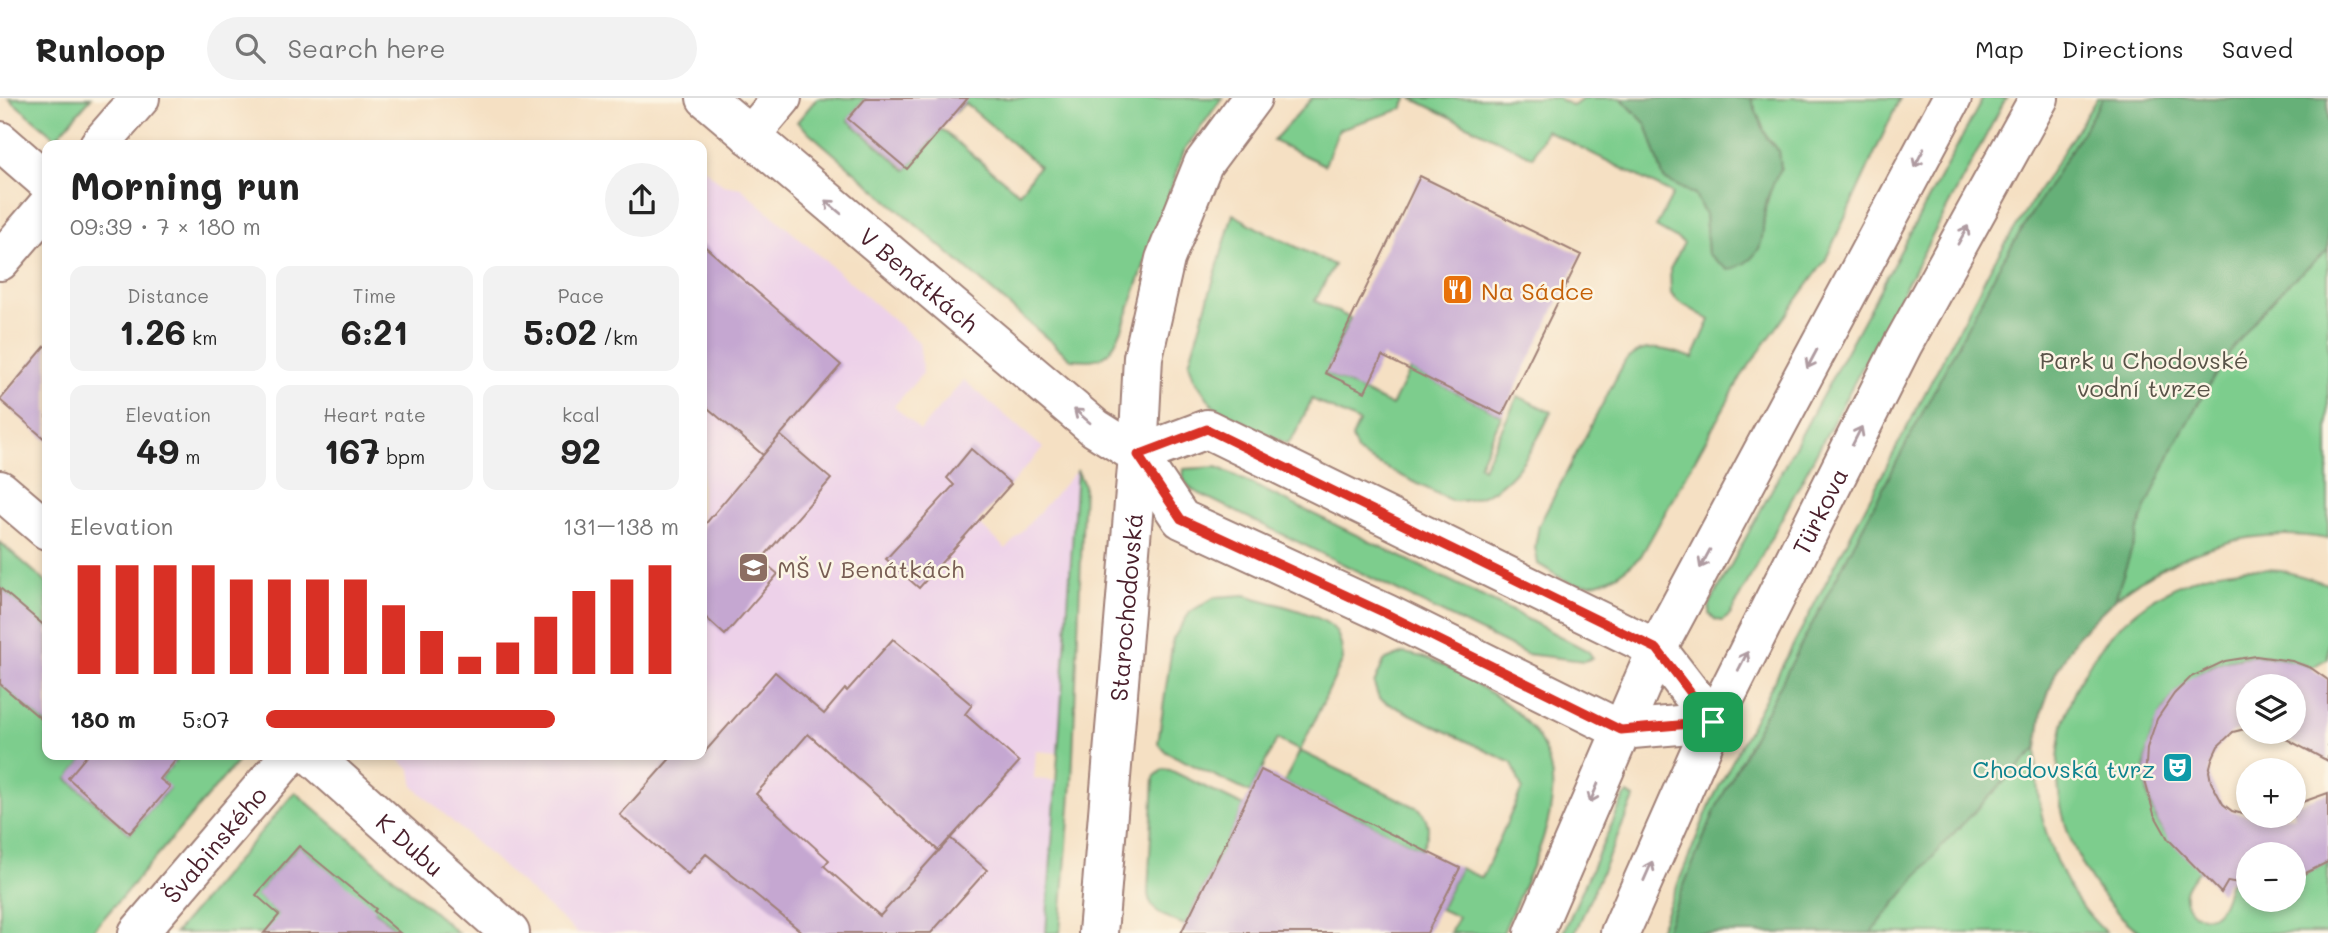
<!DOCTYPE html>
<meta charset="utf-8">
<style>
body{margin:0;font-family:Mali,sans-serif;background:#f2f2f2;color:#222;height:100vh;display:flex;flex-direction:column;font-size:26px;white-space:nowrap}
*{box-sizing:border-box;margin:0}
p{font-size:23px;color:#767676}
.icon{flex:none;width:38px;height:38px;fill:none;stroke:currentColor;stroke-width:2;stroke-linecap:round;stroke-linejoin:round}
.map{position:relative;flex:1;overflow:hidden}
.panel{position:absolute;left:42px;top:42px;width:665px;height:620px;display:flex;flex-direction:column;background:#fff;border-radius:14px;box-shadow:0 4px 10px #0003}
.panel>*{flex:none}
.controls{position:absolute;left:2236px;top:576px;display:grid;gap:14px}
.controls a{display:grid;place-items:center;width:70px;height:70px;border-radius:50%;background:#fff;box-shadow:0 4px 10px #0003;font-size:35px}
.pin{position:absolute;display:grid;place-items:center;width:60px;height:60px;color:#fff;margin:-30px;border-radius:14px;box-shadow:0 4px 10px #0006}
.round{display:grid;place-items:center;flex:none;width:74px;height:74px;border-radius:37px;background:#f2f2f2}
.summary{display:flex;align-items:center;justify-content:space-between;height:119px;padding:0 28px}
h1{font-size:38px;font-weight:800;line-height:52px}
.metrics{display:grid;grid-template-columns:repeat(3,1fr);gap:10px;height:119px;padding:7px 28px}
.metrics div{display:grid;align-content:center;border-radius:14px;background:#f2f2f2;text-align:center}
.metrics b{font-size:35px;font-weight:800}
.metrics small{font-size:19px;font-weight:400}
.metrics p{font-size:19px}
.chart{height:196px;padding:14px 28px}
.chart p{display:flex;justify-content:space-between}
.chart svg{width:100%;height:126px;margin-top:7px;stroke:#d93025;stroke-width:6}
ul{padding:0 28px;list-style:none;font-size:23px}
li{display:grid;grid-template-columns:112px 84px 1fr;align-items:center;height:52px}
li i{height:18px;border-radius:9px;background:#d93025}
header{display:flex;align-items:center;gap:42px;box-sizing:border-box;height:98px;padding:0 35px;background:#fff;border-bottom:2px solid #e0e0e0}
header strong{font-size:33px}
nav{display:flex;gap:38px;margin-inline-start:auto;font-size:24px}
.search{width:490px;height:63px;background:#f2f2f2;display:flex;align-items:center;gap:18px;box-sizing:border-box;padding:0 24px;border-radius:38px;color:#767676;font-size:26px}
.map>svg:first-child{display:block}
</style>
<header>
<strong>Runloop</strong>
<div class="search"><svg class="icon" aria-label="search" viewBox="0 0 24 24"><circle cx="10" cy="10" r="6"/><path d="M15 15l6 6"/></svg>Search here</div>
<nav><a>Map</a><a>Directions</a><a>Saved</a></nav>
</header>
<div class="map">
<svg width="2328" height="835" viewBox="0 0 2328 835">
<rect width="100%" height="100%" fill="#fcf5e5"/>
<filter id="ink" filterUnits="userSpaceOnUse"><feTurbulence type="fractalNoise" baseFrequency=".0143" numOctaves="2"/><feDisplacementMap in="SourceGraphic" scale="14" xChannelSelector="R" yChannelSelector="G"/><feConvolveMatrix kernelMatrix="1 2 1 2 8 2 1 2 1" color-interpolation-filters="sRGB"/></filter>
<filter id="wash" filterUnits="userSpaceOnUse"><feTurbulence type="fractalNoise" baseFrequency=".00686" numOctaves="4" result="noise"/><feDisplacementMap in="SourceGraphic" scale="28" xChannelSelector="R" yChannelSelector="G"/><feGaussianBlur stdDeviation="1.57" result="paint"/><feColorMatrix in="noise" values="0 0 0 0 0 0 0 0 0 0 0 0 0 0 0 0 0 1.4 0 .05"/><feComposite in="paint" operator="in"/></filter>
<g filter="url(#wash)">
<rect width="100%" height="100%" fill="#f5e0c3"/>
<path fill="#edd1e9" d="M702,69L723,87L741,90L919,244L923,275L894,308L920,332L964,282L1043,350L977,424L1006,451L1077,372L1059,655L1036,653L1034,681L1058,683L1046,835H577L414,689L411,672L392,656H702Z"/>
<path fill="#7dcd8d" stroke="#64765c" stroke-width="2" d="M8,0H91L56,40Z
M817,0H866L848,22L906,72L941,31L1019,95L1039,68L965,5L955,15L937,0H1222L1184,53L1122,231C1108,260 1104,264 1071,261L797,24Z
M1312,0H1408L1402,11L1339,31L1325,67L1273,43Z
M1411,0H1557L1573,8L1584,0H1621L1646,26L1664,81L1695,97L1705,117L1708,156L1761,145C1764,118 1766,94 1781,71L1779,53L1767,40L1751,0H1900L1825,163L1741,279L1641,458C1622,476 1600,491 1572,485C1561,482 1548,471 1538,466L1535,449L1539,427L1625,263C1630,260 1635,255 1640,253C1656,247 1678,255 1693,260L1710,222L1679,204L1671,196L1670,171L1684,145L1656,129L1673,96L1546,32L1533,59Z
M1983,0H2006L1730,517L1722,523L1716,522L1709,516L1710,506Z
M2097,0H2328V441C2273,431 2224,440 2174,464C2138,482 2102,506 2077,538C2021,609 2026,719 2072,794C2081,809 2094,823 2106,835H1658L1711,704L1992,167Z
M1233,116L1259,131L1334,167L1315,203L1350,220L1326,275L1392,308L1410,271L1502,317L1479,367L1483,370L1518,298L1551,314C1532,355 1503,406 1452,403L1366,360L1357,353L1352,340L1359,324L1312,301L1295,336L1287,346L1213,308L1194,280L1189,265Z
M1217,369L1508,511L1588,553L1593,560L1584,563L1526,556L1192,392L1183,382L1184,371Z
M1077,372L1084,387L1072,684L1060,835H1046Z
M0,444L47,485V558L14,597L47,626V656H83L86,659L68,681L130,735L169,690L160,681L181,656H244L91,835H0V561L34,521L0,490Z
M2247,470L2281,472L2328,486V560L2311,570C2289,562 2267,555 2243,559C2171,569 2124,650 2155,718C2165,740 2182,754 2200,770C2195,777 2187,785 2185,794C2182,811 2202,827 2217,814C2224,807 2227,793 2230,784L2249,786V802H2294V781L2328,764V835H2141C2113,815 2093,788 2078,758C2022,645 2088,514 2205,477C2219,473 2233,472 2247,470Z
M1245,497C1266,504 1321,515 1334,531C1341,540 1342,551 1343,562L1300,653L1420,711C1431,725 1430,736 1421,751L1284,684L1300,653L1277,641L1250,695L1166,654L1158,645L1173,541L1190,514L1215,499Z
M1403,555C1433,558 1461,577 1486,592C1599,661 1542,742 1503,835H1450L1458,819L1440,811L1460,770L1482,780L1522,691L1512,665L1379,601L1374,586L1384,563Z
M1163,671L1170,672L1244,708L1185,827C1168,820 1151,816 1148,796L1154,679Z
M295,694L458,835H395L397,832L299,748L257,797L279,817L275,835H175Z
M1628,696L1634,700L1633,703L1575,835H1563L1624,699Z"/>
<path fill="#66b078" stroke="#586852" stroke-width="2" d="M1621,0H1751L1767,40L1779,53L1781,71C1773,84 1767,97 1765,112C1762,125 1765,144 1756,155C1749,165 1739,169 1728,172L1708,156L1705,117L1695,97L1664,81L1646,26Z
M2103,0H2328V152L2290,184L2261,215L2231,253L2206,292L2175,346L2145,412L2115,501L2078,537L2056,574L2042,613L2037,650L1946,743L1871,835H1664L1716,710L1998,170Z"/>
<g id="blocks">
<path fill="#c5a7d1" d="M866,0H968L907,71L848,21Z
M1420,78L1581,157L1502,317L1382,258L1365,294L1325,275Z
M702,146L841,267L763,357L702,305Z
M47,246V343L0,302Z
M780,337L831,381L761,462L778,476L725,537L702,516V430Z
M971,351L1011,386L919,490L886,461L954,387L947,380Z
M0,490L47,530V626L0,586Z
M893,541L972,607L965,616L1019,664L939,753L808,636L756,696L829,762L824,768L880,818L950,740L987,772L931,835H803L706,756L688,776L620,717L674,656H703L775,574L824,616L845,591L847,593Z
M2256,558L2292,563L2311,570L2328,582V663L2273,634H2294V588H2249V630L2233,634L2218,648L2212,661L2209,673L2211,684L2223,706L2232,713L2253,719L2294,718V707L2328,695V764L2294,781V756H2249V787L2228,783L2221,795L2168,741L2154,716L2145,683L2147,650L2157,621L2174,596L2191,579L2225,563Z
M88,656H181L160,681L170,689L130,735L68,680Z
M1261,672L1460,770L1427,835H1181Z
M299,748L376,811L374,813L400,835H264L279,817L256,797Z"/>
</g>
</g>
<g filter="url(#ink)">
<use href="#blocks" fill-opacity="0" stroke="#a08077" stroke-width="2"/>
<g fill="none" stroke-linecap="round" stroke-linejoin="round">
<defs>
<g id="minor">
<path id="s1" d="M706,0L1095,330L1138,357L1181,421L1387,516L1621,632L1713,624"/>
<path d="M750,38L782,0"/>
<path d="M0,43L47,84"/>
<path d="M99,47L140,0"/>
<path d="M0,163L47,108"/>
<path d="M1138,357L1207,331L1657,551L1713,624"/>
<path d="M0,392L47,432"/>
<path id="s2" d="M310,656L510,835"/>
<path id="s3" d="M138,835L291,656"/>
<path id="s4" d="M1098,835L1138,357L1143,259L1165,161L1203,66L1252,0"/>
</g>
<g id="major">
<path d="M1534,835L1657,551L1952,0"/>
<path id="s5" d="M1620,835L1713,624L1903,246L2039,0"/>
</g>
</defs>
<use href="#minor" stroke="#a08077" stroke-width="42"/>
<use href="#major" stroke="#a08077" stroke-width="42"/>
<use href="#minor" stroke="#fff" stroke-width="38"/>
<use href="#major" stroke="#fff" stroke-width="38"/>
</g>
<defs><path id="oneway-shaft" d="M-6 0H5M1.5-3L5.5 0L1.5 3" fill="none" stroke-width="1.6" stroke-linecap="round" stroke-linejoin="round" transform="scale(1.75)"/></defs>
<g stroke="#ae9aa0">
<use href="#oneway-shaft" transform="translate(1919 60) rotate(118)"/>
<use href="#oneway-shaft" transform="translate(833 109) rotate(-140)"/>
<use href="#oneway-shaft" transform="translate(1963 137) rotate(-61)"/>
<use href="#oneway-shaft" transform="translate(1812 261) rotate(118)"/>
<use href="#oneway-shaft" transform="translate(1082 318) rotate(-140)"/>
<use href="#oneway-shaft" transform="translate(1857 338) rotate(-63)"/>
<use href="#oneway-shaft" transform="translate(1705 461) rotate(118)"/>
<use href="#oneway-shaft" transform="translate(1743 563) rotate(-63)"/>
<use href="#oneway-shaft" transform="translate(1594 695) rotate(113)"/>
<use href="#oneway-shaft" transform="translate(1648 773) rotate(-66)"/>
</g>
</g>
<g fill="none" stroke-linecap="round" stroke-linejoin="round" filter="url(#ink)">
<defs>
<path id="route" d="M1207,331L1657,551L1713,624L1621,632L1387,516L1181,421L1138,357Z"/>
</defs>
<use href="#route" stroke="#fff" stroke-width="14"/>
<use href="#route" stroke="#d93025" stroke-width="9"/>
</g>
<defs>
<symbol id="restaurant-square" viewBox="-11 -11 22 22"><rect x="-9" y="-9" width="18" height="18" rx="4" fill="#e8710a" stroke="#fcf5e5"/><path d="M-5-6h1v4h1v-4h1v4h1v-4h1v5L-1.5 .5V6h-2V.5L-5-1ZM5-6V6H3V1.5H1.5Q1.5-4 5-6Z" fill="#fff"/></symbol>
<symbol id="school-square" viewBox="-11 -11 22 22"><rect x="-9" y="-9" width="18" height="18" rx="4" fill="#8d6e63" stroke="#fcf5e5"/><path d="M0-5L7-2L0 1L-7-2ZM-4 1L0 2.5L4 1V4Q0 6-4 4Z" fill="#fff"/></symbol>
<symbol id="theatre-square" viewBox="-11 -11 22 22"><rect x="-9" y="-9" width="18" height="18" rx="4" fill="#0f9aa8" stroke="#fcf5e5"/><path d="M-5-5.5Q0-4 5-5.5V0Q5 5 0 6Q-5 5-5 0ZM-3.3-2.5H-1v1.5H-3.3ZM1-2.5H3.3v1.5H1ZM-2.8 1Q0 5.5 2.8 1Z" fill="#fff"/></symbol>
</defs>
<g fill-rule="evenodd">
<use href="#restaurant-square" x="1440" y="174" width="35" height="35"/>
<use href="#school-square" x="736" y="452" width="35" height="35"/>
<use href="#theatre-square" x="2160" y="652" width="35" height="35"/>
</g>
<g text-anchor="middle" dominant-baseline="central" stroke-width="5" stroke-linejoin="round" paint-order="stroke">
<g font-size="24" fill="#4a1f2b" stroke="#fcf5e5">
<text stroke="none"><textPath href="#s1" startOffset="280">V Benátkách</textPath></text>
<text stroke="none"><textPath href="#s5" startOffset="467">Türkova</textPath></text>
<text stroke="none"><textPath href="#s4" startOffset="327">Starochodovská</textPath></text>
<text stroke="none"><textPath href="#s3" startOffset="117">Švabinského</textPath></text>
<text stroke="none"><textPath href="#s2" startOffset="135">K Dubu</textPath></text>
</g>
<g font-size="24" fill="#c56008" stroke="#fcf5e5" text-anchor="start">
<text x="1481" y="192">Na Sádce</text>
</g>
<g font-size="24" fill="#595348" stroke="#fcf5e5">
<text x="2144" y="261">Park u Chodovské<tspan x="2144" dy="28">vodní tvrze</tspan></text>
</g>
<g font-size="24" fill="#785e54" stroke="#fcf5e5" text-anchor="start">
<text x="777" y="470">MŠ V Benátkách</text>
</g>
<g font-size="24" fill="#0d838f" stroke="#fcf5e5" text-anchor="end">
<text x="2155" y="670">Chodovská tvrz</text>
</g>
</g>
</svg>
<div class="controls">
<a><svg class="icon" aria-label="layers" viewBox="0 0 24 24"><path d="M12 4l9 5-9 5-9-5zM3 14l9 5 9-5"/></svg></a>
<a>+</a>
<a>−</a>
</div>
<div class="pin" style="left:1713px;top:624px;background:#1e9e55"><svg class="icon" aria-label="arrive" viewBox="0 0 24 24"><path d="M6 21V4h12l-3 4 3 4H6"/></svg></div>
<section class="panel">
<div class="summary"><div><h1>Morning run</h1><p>09:39 · 7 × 180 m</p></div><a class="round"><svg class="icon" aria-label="share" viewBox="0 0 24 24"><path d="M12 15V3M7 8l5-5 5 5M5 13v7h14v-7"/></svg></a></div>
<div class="metrics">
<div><p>Distance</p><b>1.26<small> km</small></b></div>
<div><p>Time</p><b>6:21</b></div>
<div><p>Pace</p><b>5:02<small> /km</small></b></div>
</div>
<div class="metrics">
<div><p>Elevation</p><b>49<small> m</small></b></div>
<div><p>Heart rate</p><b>167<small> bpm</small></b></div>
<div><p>kcal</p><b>92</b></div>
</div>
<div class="chart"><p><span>Elevation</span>131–138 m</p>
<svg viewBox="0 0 160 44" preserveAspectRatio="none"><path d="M5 44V6M15 44V6M25 44V6M35 44V6M45 44V11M55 44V11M65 44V11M75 44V11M85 44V20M95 44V29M105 44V38M115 44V33M125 44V24M135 44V15M145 44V11M155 44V6"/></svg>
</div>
<ul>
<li><b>180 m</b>5:07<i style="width:70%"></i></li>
</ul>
</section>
</div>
